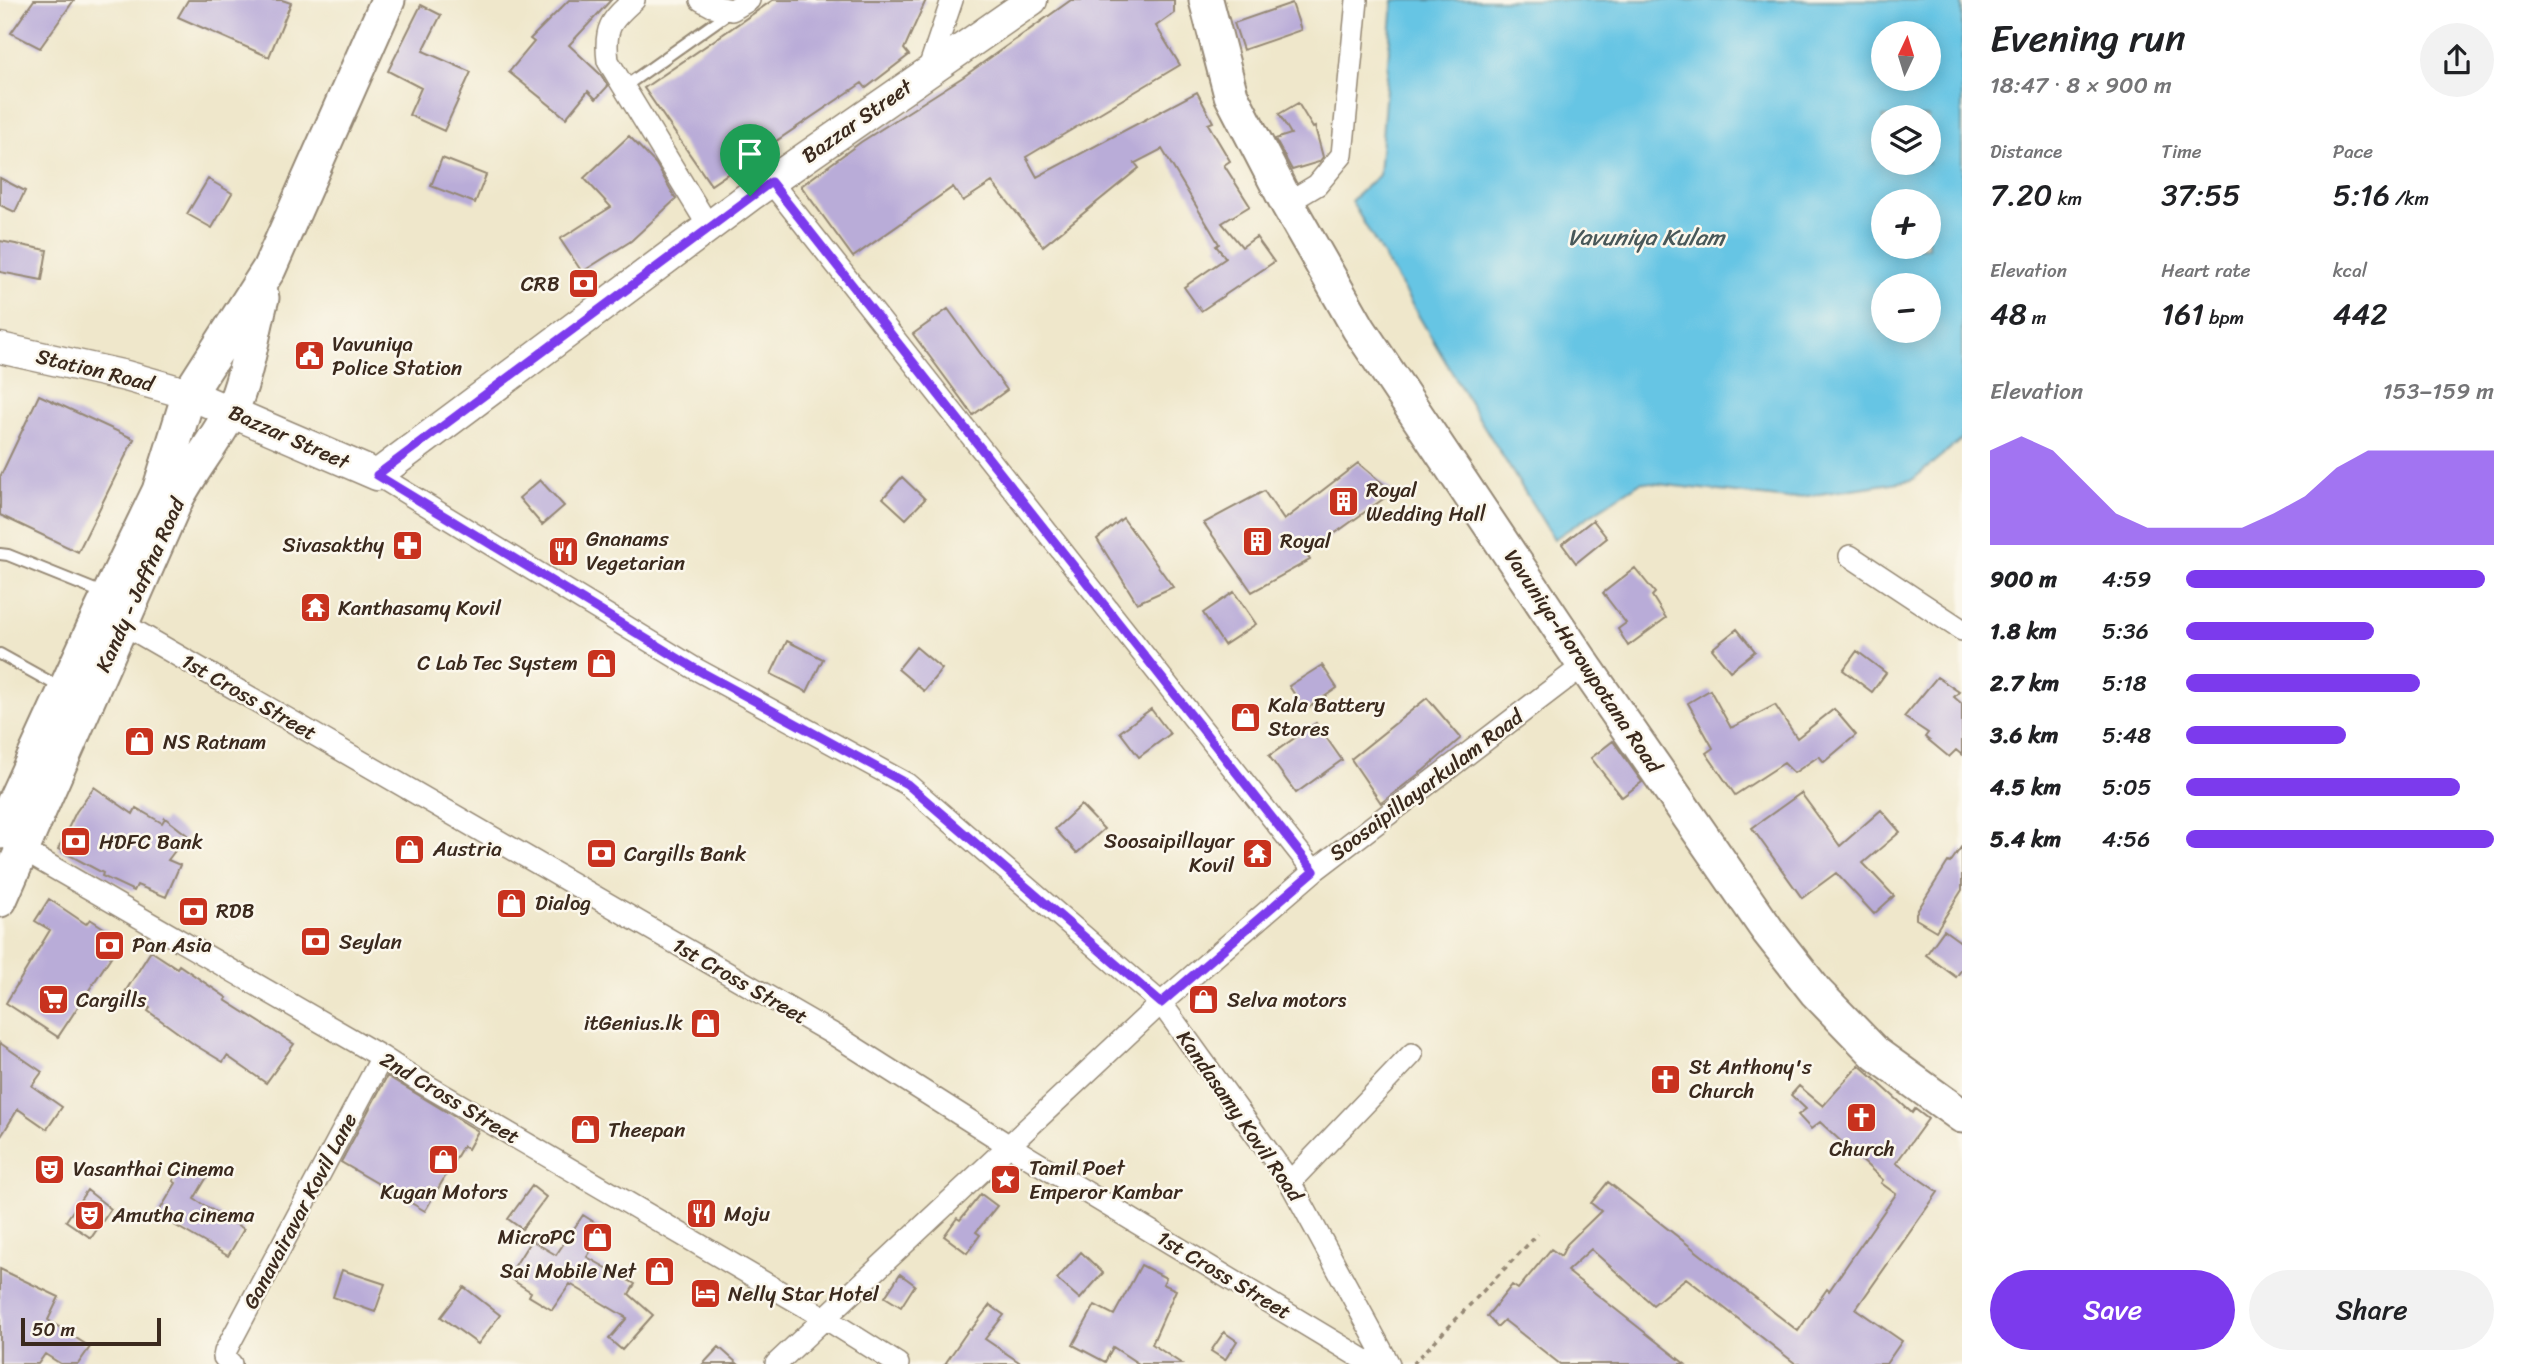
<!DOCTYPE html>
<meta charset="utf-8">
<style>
body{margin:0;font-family:Sriracha,sans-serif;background:#f2f2f2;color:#202124;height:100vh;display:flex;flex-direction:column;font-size:26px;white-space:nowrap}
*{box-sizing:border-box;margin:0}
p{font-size:23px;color:#757577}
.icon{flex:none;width:38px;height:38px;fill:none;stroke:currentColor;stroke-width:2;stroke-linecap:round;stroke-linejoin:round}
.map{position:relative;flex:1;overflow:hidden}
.drawer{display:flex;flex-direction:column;background:#fff;width:560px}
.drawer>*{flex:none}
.needle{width:46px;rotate:4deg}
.controls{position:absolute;left:1871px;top:21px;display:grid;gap:14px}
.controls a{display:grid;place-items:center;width:70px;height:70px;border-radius:50%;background:#fff;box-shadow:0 4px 18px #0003;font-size:35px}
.scale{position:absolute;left:21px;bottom:18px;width:140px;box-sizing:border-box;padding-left:7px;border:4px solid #3b2a1e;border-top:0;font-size:19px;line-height:24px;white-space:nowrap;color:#3b2a1e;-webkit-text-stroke:5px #fbf7ec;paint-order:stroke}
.pin{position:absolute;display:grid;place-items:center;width:60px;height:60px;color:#fff;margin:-72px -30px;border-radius:50% 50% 50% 0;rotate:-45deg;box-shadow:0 0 7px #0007}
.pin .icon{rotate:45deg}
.round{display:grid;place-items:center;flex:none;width:74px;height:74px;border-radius:37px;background:#f2f2f2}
.head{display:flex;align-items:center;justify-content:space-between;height:119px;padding:0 28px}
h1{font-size:38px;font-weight:600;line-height:52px}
.figures{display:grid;grid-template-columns:repeat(3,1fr);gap:10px;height:119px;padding:7px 28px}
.figures div{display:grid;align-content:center}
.figures b{font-size:30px;font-weight:600}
.figures small{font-size:19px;font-weight:400}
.figures p{font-size:19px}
.chart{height:196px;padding:14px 28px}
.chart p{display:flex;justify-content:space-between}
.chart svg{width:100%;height:126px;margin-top:7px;fill:#7c3aed;opacity:.7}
.action{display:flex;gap:14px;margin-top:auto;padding:14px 28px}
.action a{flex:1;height:80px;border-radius:42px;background:#7c3aed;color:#fff;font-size:28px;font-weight:600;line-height:80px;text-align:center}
.action a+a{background:#f2f2f2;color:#202124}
ul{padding:0 28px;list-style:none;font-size:23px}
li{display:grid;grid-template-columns:112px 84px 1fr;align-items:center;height:52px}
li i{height:18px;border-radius:9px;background:#7c3aed}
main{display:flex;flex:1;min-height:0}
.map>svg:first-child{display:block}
</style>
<main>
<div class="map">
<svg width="1962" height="1364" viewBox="0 0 1962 1364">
<rect width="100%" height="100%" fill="#fbf7ec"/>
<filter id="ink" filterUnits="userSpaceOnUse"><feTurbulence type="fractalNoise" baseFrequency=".0143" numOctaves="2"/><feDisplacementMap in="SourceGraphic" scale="14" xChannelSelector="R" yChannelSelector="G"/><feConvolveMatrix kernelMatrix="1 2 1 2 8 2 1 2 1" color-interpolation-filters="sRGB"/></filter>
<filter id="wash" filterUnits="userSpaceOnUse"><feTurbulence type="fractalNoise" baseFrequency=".00686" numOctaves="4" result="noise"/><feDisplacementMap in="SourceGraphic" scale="28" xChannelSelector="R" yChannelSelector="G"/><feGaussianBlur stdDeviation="1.57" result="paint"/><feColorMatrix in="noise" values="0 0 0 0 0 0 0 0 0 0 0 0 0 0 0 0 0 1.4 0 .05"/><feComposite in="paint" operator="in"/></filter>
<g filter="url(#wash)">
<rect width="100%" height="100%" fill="#efe7cb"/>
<path fill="#66c5e4" stroke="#507881" stroke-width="2" fill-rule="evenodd" d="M1393,0H1962V439L1912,480L1787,499L1641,482L1554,539L1477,415L1351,201L1379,175ZM1883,33H1928V79H1883ZM1883,117H1928V163H1883ZM1883,201H1928V247H1883ZM1883,285H1928V331H1883Z"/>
<g id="blocks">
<path fill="#b9acd8" d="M34,0H74L40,48L11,33Z
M188,0H282L291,3L269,57L178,17Z
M569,0H611L569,45L601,75L608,86L596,99L588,91L566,118L509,72L534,42L530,39Z
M773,0H926L904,49L909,55L866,88L862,83L711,185L644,88Z
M1071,0H1174V13L1156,26L1180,65L1026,157L1037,177L1197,92L1213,122L1208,124L1230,161L1224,165L1250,206L1222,223L1242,247L1256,237L1274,262L1201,311L1184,287L1226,258L1216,246L1219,244L1162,149L1135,163L1139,168L1043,246L992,182L963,201L953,187L853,257L801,186L861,142L963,77Z
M1292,3L1301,30L1243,50L1234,23Z
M421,5L441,15L423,51L471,72L444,131L409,115L421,88L388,71Z
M1298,103L1313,128L1315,127L1323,157L1319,162L1292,170L1275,139L1291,134L1279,114Z
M629,136L656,164L676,199L631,241L582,272L560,239L611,207L584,178Z
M442,158L486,175L475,203L431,186Z
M0,178L25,191L15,212L0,205Z
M208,179L232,193L212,228L187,214Z
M0,241L47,250L42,280L0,272Z
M948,309L1007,390L973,415L913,334Z
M39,395L134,439L78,552L0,515V477Z
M1358,463L1393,492L1306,554L1310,560L1252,592L1204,523L1264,491L1284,520Z
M902,477L925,499L906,519L883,498Z
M540,480L564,506L542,525L519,498Z
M1123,518L1173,587L1137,603L1097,539Z
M1593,520L1607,538L1576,563L1562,544Z
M1635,568L1655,593L1652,596L1666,618L1628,646L1618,629L1626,623L1603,593Z
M1234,592L1256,624L1224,645L1203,613Z
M1737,629L1755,651L1730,671L1712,649Z
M787,641L823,659L807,692L771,674Z
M916,647L942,669L924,691L898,669Z
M1857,651L1886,673L1872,692L1843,670Z
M1322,665L1337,688L1305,710L1289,686Z
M1937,677L1959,692L1954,697L1962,704V755L1956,750L1949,757L1925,737L1928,733L1904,717Z
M1710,690L1731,728L1775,705L1797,738L1834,709L1856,735L1824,762L1819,756L1794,773L1784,763L1735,795L1706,753L1713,748L1688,703Z
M1427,698L1461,738L1424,770L1381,803L1351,759Z
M1151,709L1170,734L1139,757L1120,732Z
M1316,723L1342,760L1296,793L1269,756Z
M1613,741L1642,782L1622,797L1591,758Z
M94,787L133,814L136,808L162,823L165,818L187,835L168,860L180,865L166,897L137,885L134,891L102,876L103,873L58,849L76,812Z
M1801,793L1840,846L1881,810L1900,832L1863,863L1894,896L1874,914L1836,873L1802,898L1752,828Z
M1081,805L1104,829L1077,853L1055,829Z
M1962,846V890L1936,931L1916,919V913L1948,862L1950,863Z
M49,899L86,924L90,919L122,940L58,1037L6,1003L50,930L35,921Z
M1944,930L1962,943V969L1956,977L1926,955Z
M151,951L177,968L179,965L227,998L225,1000L294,1044L266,1083L227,1056L223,1062L195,1045L148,1011L150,1008L125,992Z
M0,1043L42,1072L32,1086L62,1107L47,1129L18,1109L0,1138Z
M1859,1065L1912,1113L1915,1109L1928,1119L1896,1163L1938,1192L1856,1309L1902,1341L1886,1364H1796L1686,1278L1653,1305L1591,1249L1567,1271L1685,1364H1560L1504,1320L1497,1327L1487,1316L1512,1285L1518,1289L1551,1249L1561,1256L1567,1244L1601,1211L1591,1203L1608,1182L1798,1331L1827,1289L1829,1291L1896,1194L1881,1183L1883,1180L1820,1122L1811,1129L1798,1115L1806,1109L1791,1095L1799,1086L1823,1106Z
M387,1076L478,1131L468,1149L463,1146L425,1211L341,1162Z
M184,1163L207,1177L194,1199L244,1229L228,1256L157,1215L176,1183L173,1181Z
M532,1186L546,1197L522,1229L508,1219Z
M87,1190L111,1209L91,1238L66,1221Z
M981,1194L997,1206L976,1232L980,1235L967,1253L944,1236L957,1218L960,1220Z
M583,1215L605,1229L587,1257L635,1284L629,1294L653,1315L622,1350L609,1339L627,1318L570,1284L552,1310L529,1296L531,1292L508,1277L531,1240L556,1255Z
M1081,1252L1103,1273L1080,1299L1057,1279Z
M1141,1265L1166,1278L1163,1284L1176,1290L1152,1344L1182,1364H1139L1113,1347L1105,1362L1073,1345L1095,1305L1114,1315Z
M0,1269L59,1297L48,1320L90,1347L78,1364H61L45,1354L38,1364H0Z
M342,1270L385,1284L375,1312L333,1297Z
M900,1274L915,1285L901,1307L885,1297Z
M464,1287L500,1315L478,1344L441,1317Z
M990,1305L1004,1315L985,1339L1022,1364H945L969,1329L971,1330Z
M1224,1332L1237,1341L1225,1360L1211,1351Z
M719,1347L738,1364H703Z"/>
</g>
</g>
<g filter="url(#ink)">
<use href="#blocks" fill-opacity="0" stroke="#958874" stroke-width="2"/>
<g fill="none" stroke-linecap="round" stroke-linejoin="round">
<defs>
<path id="service" d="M624,87L730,12
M0,554L8,555L105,594
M0,654L63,689"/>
<path id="minor" d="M634,0C610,21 604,28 608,61L709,227
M701,0L712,6L732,10L749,0
M928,71L952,0
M771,182L1314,871
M1287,203L1317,185L1342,155L1357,0
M377,475L694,668L907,784L1161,1003L1290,1182L1389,1364
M1850,556L1962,630
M111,617L838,1037L1008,1145L1371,1364
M14,845L382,1057L414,1078L825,1318L898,1364
M1290,1182L1412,1054
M231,1364L224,1357L225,1352L382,1057
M776,1364L1161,1003L1314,871L1584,665"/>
<path id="secondary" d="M0,348L126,376L189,394L377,475L750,196L1032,0"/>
<path id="trunk" d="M1206,0L1231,95L1287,203L1359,329L1584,665L1768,931L1816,992L1876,1054L1962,1116
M0,832L101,611L159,491L189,394L269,269L388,0
M0,900L177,498C193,468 217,439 232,409C246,380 253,331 262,298"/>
</defs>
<use href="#service" stroke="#958874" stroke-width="14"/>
<use href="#minor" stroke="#958874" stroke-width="24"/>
<use href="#secondary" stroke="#958874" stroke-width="33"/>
<use href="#trunk" stroke="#958874" stroke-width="37"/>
<path stroke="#958874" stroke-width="3.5" stroke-dasharray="5 5" stroke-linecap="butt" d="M1413,1364L1538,1234"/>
<use href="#service" stroke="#fff" stroke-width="10"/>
<use href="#minor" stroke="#fff" stroke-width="21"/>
<use href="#secondary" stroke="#fff" stroke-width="30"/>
<use href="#trunk" stroke="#fff" stroke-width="33"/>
</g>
</g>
<g fill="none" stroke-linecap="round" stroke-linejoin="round" filter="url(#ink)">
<defs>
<path id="route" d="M771,182L1314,871L1161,1003L907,784L694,668L377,475Z"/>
</defs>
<use href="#route" stroke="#fff" stroke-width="14"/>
<use href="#route" stroke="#7c3aed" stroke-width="9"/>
</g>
<defs>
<symbol id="bank-square" viewBox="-11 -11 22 22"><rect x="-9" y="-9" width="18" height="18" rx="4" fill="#c8321e" stroke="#fbf7ec"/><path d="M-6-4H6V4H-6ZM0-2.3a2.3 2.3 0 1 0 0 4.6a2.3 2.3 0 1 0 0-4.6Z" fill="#fff"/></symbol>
<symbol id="civic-square" viewBox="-11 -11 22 22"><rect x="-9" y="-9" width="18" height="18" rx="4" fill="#c8321e" stroke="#fbf7ec"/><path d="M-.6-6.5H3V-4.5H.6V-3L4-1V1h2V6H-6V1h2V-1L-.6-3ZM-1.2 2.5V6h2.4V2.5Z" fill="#fff"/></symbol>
<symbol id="building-square" viewBox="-11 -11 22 22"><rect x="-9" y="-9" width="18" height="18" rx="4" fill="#c8321e" stroke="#fbf7ec"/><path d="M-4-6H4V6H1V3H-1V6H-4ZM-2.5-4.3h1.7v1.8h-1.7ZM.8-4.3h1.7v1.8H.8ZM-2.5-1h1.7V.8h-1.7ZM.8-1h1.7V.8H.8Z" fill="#fff"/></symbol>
<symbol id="pharmacy-square" viewBox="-11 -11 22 22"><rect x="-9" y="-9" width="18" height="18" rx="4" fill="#c8321e" stroke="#fbf7ec"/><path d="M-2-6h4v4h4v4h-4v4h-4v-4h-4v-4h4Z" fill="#fff"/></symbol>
<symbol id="restaurant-square" viewBox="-11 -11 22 22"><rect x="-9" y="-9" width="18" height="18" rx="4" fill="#c8321e" stroke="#fbf7ec"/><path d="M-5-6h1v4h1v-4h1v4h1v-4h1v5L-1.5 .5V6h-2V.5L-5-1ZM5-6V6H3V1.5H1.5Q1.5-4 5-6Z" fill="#fff"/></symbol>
<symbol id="temple-square" viewBox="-11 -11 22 22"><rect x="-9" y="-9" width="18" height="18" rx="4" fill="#c8321e" stroke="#fbf7ec"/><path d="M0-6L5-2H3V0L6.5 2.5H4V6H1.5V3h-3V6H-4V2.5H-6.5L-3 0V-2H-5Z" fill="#fff"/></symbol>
<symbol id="shop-square" viewBox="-11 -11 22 22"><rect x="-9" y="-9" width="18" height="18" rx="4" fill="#c8321e" stroke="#fbf7ec"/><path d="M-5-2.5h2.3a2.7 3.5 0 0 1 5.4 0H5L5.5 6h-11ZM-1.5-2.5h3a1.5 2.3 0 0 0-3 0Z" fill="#fff"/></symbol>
<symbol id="supermarket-square" viewBox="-11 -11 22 22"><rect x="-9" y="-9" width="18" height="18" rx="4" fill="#c8321e" stroke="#fbf7ec"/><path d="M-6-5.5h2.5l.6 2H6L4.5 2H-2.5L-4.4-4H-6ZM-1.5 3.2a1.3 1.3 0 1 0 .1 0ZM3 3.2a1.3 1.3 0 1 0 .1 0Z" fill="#fff"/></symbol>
<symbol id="church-square" viewBox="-11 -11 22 22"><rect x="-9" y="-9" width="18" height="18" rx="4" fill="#c8321e" stroke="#fbf7ec"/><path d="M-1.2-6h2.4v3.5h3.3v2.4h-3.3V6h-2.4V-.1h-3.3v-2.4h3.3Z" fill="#fff"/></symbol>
<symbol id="theatre-square" viewBox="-11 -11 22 22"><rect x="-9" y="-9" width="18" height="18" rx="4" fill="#c8321e" stroke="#fbf7ec"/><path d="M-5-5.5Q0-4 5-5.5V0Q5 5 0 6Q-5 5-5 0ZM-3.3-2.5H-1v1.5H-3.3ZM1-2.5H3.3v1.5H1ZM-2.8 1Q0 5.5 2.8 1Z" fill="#fff"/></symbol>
<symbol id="sight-square" viewBox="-11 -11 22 22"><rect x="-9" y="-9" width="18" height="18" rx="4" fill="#c8321e" stroke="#fbf7ec"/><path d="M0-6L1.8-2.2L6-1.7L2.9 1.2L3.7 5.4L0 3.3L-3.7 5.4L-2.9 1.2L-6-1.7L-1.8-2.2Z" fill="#fff"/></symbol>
<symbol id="hotel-square" viewBox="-11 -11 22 22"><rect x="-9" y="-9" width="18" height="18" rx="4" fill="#c8321e" stroke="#fbf7ec"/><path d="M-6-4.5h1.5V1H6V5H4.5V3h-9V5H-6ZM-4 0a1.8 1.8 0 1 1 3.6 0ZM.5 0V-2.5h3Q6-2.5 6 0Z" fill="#fff"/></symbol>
</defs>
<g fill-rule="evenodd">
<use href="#bank-square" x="566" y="266" width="35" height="35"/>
<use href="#civic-square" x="292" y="338" width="35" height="35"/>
<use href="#building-square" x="1326" y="484" width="35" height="35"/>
<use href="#building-square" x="1240" y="524" width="35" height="35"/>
<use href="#pharmacy-square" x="390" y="528" width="35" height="35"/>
<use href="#restaurant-square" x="546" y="534" width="35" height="35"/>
<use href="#temple-square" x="298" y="590" width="35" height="35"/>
<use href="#shop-square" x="584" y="646" width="35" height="35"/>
<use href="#shop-square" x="1228" y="700" width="35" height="35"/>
<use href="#shop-square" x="122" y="724" width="35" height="35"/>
<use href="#bank-square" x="58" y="824" width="35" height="35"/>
<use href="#shop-square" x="392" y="832" width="35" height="35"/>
<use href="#temple-square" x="1240" y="836" width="35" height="35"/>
<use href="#bank-square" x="584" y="836" width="35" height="35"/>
<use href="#shop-square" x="494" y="886" width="35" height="35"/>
<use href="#bank-square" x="176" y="894" width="35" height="35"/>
<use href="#bank-square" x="298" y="924" width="35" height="35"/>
<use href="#bank-square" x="92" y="928" width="35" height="35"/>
<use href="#supermarket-square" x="36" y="982" width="35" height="35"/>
<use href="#shop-square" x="1186" y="982" width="35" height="35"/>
<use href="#shop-square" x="688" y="1006" width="35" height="35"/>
<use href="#church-square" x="1648" y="1062" width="35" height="35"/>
<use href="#church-square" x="1844" y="1100" width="35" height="35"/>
<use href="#shop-square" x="568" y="1112" width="35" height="35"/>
<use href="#shop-square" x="426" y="1142" width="35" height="35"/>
<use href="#theatre-square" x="32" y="1152" width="35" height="35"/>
<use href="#sight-square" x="988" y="1162" width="35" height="35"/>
<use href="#restaurant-square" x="684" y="1196" width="35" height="35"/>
<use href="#theatre-square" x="72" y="1198" width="35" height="35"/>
<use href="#shop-square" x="580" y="1220" width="35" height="35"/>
<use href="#shop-square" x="642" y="1254" width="35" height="35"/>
<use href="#hotel-square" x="688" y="1276" width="35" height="35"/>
</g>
<g text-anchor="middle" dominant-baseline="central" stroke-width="5" stroke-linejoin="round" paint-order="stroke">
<g font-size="21" fill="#3b2a1e" stroke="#fbf7ec">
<text transform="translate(857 121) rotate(-35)">Bazzar Street</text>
<text transform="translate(95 370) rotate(14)">Station Road</text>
<text transform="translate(289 437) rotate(24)">Bazzar Street</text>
<text transform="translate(140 585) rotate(-66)">Kandy - Jaffna Road</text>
<text transform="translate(1583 661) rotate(56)">Vavuniya-Horowpotana Road</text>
<text transform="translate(249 697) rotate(30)">1st Cross Street</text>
<text transform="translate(1426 785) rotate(-37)">Soosaipillayarkulam Road</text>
<text transform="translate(740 981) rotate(30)">1st Cross Street</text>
<text transform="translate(450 1098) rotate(31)">2nd Cross Street</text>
<text transform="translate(1240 1116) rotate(55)">Kandasamy Kovil Road</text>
<text transform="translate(300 1211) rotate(-62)">Ganavairavar Kovil Lane</text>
<text transform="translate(1224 1275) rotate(31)">1st Cross Street</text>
</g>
<g font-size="21" fill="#3b2a1e" stroke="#fbf7ec" text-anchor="start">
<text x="560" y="284" text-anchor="end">CRB</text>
<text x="332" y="344">Vavuniya<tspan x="332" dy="24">Police Station</tspan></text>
<text x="1366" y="490">Royal<tspan x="1366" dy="24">Wedding Hall</tspan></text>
<text x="586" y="539">Gnanams<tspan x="586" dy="24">Vegetarian</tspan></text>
<text x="1280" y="541">Royal</text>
<text x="384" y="545" text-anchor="end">Sivasakthy</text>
<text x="338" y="608">Kanthasamy Kovil</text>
<text x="578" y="663" text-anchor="end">C Lab Tec System</text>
<text x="1268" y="705">Kala Battery<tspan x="1268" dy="24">Stores</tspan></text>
<text x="163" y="742">NS Ratnam</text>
<text x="1234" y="841" text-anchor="end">Soosaipillayar<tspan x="1234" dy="24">Kovil</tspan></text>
<text x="99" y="842">HDFC Bank</text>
<text x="433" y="849">Austria</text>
<text x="624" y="854">Cargills Bank</text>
<text x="535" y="903">Dialog</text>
<text x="216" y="911">RDB</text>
<text x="339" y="942">Seylan</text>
<text x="132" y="945">Pan Asia</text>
<text x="76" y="1000">Cargills</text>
<text x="1227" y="1000">Selva motors</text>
<text x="683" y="1023" text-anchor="end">itGenius.lk</text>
<text x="1689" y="1067">St Anthony's<tspan x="1689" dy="24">Church</tspan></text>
<text x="608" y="1130">Theepan</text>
<text x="1862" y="1149" text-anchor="middle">Church</text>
<text x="1029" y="1168">Tamil Poet<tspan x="1029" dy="24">Emperor Kambar</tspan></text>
<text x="73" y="1169">Vasanthai Cinema</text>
<text x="444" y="1192" text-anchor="middle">Kugan Motors</text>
<text x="724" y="1214">Moju</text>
<text x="112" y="1215">Amutha cinema</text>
<text x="575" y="1237" text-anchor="end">MicroPC</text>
<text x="636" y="1271" text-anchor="end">Sai Mobile Net</text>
<text x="728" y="1294">Nelly Star Hotel</text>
</g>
<g font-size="23" font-style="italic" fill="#485859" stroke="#fbf7ec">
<text x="1646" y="237">Vavuniya Kulam</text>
</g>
</g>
</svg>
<div class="controls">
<a><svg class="needle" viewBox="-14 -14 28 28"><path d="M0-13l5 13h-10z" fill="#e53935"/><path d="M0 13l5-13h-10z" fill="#757577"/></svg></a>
<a><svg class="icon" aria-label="layers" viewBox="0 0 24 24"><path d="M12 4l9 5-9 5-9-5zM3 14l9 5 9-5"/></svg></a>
<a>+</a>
<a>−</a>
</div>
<div class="scale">50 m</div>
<div class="pin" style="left:750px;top:196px;background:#1e9e55"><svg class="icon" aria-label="arrive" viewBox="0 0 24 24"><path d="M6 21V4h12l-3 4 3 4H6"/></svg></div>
</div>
<section class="drawer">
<div class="head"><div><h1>Evening run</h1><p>18:47 · 8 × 900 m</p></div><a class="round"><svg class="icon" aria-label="share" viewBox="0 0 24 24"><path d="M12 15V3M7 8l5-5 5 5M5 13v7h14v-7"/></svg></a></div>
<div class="figures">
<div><p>Distance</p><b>7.20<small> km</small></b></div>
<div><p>Time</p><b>37:55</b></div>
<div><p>Pace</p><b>5:16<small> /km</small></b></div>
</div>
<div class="figures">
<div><p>Elevation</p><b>48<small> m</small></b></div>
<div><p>Heart rate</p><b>161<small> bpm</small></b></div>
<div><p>kcal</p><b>442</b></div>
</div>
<div class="chart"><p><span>Elevation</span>153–159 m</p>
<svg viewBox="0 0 160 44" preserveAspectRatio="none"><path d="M0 44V11L10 6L20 11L30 22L40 33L50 38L60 38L70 38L80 38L90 33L100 27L110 17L120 11L130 11L140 11L150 11L160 11V44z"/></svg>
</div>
<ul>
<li><b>900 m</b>4:59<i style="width:97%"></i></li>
<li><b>1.8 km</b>5:36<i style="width:61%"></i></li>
<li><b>2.7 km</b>5:18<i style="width:76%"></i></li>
<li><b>3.6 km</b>5:48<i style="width:52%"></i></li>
<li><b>4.5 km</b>5:05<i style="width:89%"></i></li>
<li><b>5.4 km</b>4:56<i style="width:100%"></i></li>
</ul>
<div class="action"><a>Save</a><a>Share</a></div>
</section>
</main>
